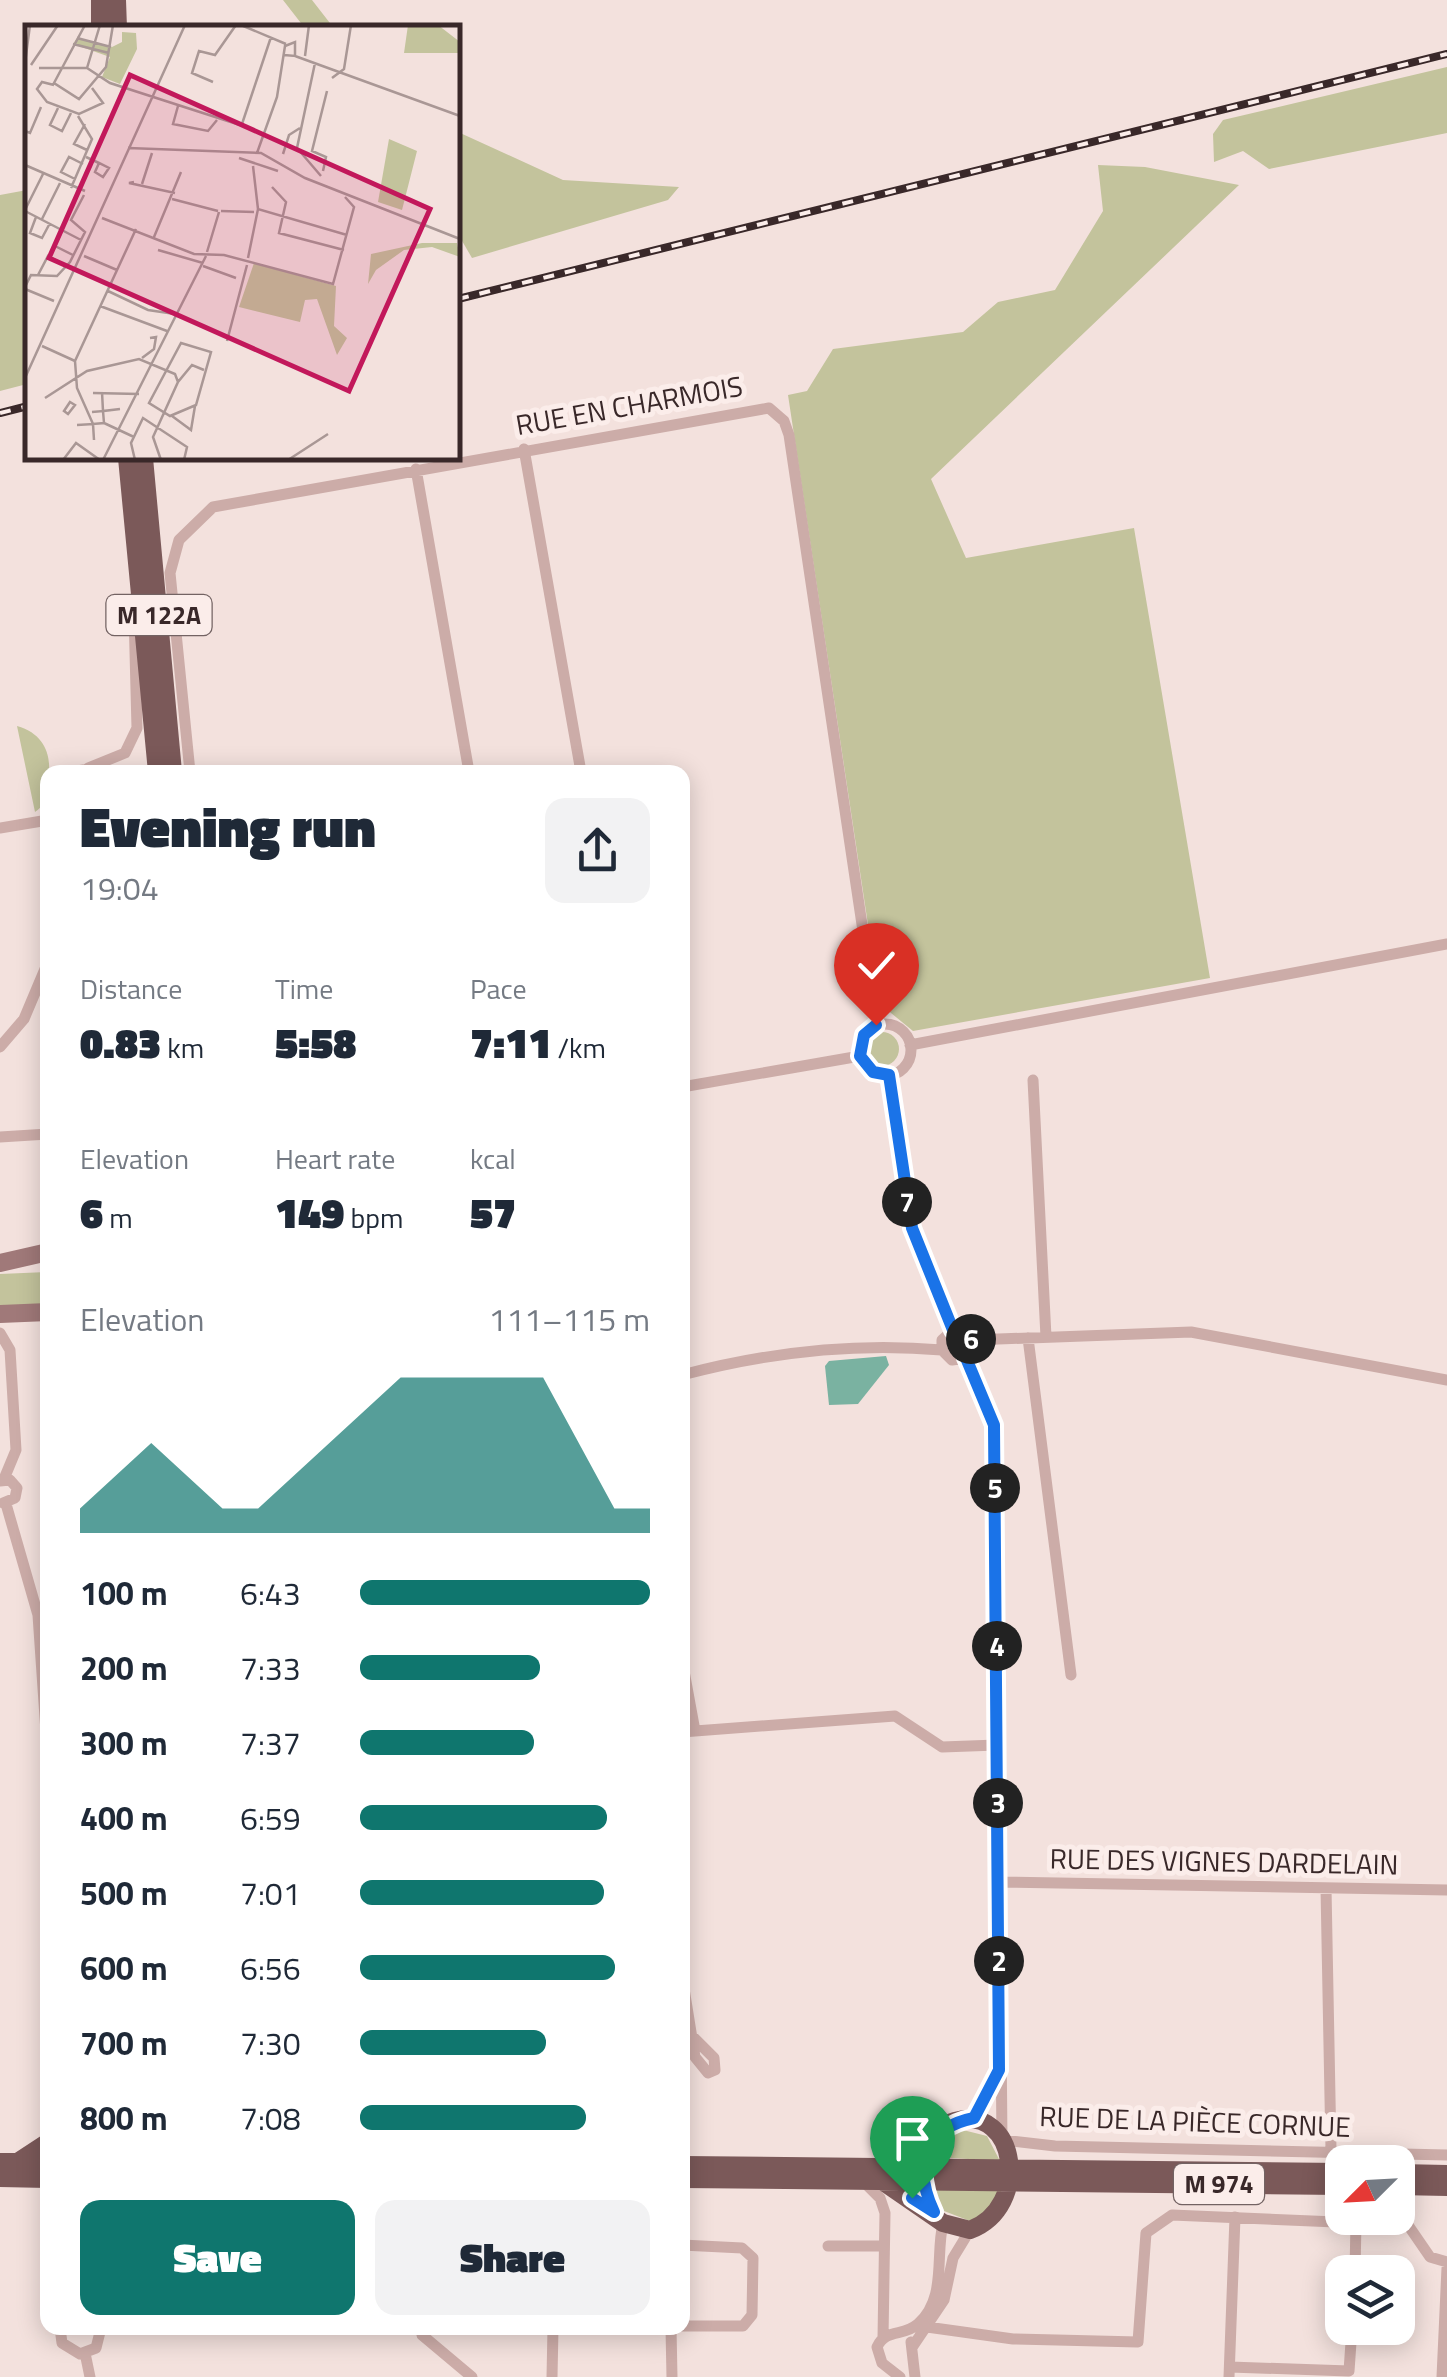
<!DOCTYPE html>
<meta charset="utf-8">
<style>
body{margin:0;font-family:"Titillium Web",sans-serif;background:#f2f2f3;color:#1f2937;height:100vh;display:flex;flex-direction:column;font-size:38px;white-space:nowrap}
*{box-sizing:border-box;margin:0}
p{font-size:32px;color:#747a83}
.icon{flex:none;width:55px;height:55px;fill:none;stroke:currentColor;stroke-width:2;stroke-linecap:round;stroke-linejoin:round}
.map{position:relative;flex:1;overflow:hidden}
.drawer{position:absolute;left:40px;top:765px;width:650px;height:1570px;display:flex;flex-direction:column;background:#fff;border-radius:20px;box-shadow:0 5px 25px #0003}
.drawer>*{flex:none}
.needle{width:65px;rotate:246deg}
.tools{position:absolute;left:1325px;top:2145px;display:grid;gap:20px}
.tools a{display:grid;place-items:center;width:90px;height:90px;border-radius:20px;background:#fff;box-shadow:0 5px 25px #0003;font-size:50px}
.pin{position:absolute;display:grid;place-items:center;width:85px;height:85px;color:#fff;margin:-102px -42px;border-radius:50% 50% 50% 0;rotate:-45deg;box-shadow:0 0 10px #0007}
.pin .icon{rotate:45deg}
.km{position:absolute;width:50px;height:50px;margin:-25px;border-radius:50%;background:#222;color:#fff;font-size:28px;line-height:50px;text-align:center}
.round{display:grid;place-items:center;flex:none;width:105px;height:105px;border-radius:20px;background:#f2f2f3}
.overview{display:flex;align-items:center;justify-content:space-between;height:170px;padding:0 40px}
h1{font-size:55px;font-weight:800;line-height:75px}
.metrics{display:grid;grid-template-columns:repeat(3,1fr);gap:15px;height:170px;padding:10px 40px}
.metrics div{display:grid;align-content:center}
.metrics b{font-size:42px;font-weight:800}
.metrics small{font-size:28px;font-weight:400}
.metrics p{font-size:28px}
.chart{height:280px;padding:20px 40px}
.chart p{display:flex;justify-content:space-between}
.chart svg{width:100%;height:180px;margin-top:10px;fill:#0f766e;opacity:.7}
.primary-button{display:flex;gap:20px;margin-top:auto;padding:20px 40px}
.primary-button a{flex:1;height:115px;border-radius:20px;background:#0f766e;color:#fff;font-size:40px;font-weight:800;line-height:115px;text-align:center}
.primary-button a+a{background:#f2f2f3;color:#1f2937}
ul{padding:0 40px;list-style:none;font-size:32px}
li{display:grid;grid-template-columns:160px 120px 1fr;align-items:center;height:75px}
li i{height:25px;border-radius:12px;background:#0f766e}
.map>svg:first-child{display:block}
</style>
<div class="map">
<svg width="1447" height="2377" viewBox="0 0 1447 2377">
<rect width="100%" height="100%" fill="#f3e1dd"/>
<path fill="#c3c39c" d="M283,0H312L333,27H304Z
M1447,67V133L1269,169L1243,151L1214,162L1213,134L1223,120Z
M458,132L563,180L679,187L668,200L472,258L458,234Z
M1098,165L1145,167L1239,185L931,479L966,558L1134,528L1210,978L913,1031L880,1004L788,395L807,391L833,349L963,332L998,302L1055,290L1103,211Z
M27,190V384L0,391V195Z
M17,726C46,734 52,758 48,777C43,794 51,801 35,812Z
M865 1049a17 17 0 1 1 34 0a17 17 0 1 1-34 0Z
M47,1272V1307L0,1308V1274Z
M963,2130L987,2136L1000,2161L936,2157L951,2134Z
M934,2189L1002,2190L990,2211L970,2221L944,2211Z"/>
<path fill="#7ab2a1" d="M886,1356L889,1365L858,1404L829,1405L825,1366L829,1361Z"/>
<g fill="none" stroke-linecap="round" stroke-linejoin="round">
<path stroke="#ccaca8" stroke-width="11" d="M524,449L581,772
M416,469L469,772
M88,768L125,753L137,728L134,613
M70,772L90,769
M190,772L170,573L179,540L213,507L769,408L784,421L789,435L877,1025
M0,828L48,820
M859 1050a26 26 0 1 1 52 0a26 26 0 1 1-52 0Z
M910,1045L1447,944
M0,1047L24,1019L48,962
M889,1075L912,1228L953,1330
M1033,1080L1046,1337
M682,1087L860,1056
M0,1137L48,1134
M953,1330L942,1340V1350L952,1360L966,1358
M0,1333L10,1350L16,1450L4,1479
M1028,1338L1071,1675
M972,1340L1191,1332L1447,1380
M966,1358L995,1425L1002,2140L1055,2146L1447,2155
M682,1375C769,1352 853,1342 942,1350
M0,1481L10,1480L17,1488L15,1498L3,1503
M6,1504L38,1615L48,1761
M682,1660L695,1731
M682,1732L895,1716L942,1747L997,1745
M1000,1882L1447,1890
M1326,1888L1331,2150
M682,1976L695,2057L708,2073L715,2070L714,2058L694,2038
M974,2119L997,2074
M863,2181L880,2198L885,2213L883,2338
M682,2245L742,2248L753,2258L752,2315L743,2326H682
M828,2246H884
M1355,2272L1356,2222
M927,2327L1013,2339L1138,2342L1146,2233L1172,2215L1408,2225L1430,2257L1447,2262
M60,2328L62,2343L80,2354L96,2348L101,2328
M671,2328L672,2377
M422,2335L472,2377
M911,2342L915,2377
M913,2346L944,2300L953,2258L970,2230
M85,2353L90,2377
M1230,2367L1349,2371L1352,2328
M552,2377L553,2328
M900,2377L882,2363L877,2347C886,2328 903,2337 918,2324C947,2298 935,2257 943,2223
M1229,2377L1235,2217
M1442,2377L1447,2268"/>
<path stroke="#a07979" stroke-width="18" d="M0,1263L48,1252
M0,1314L48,1312"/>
<path stroke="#7b5959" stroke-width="18" d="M100,0V28
M117,0L118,28
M127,458L157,772
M144,458L173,772
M19,2161L48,2142
M0,2162H48
M682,2165L1342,2172
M1398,2173L1447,2174
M0,2178L48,2179
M682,2179L1342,2186
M885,2183L943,2223L970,2230C1032,2207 1017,2104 955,2121C933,2127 910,2153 889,2164
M1398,2186L1447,2187"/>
<defs>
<path id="rail" d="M458,299L1447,54
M0,413L28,406"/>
</defs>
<use href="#rail" stroke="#392829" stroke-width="8"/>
<use href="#rail" stroke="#fbedea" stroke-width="4" stroke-dasharray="11" stroke-linecap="butt"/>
</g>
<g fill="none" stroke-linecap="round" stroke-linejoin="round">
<defs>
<path id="route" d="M876,1025L864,1035L860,1056L873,1072L889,1075L912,1228L953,1330L962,1331L972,1340L966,1358L994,1425L999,2070L974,2118C923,2128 913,2168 934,2212L912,2198"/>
</defs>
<use href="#route" stroke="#fff" stroke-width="20"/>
<use href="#route" stroke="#1a73e8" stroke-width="12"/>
</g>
<g text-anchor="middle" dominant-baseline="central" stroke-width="10" stroke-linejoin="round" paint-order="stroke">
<g fill="#fbedea" stroke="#736363" stroke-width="2.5">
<rect x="106.5" y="595" width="105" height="40" rx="8"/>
<rect x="1174" y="2164" width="90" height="40" rx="8"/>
</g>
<g font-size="25" font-weight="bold" fill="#392829">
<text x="159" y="615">M 122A</text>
<text x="1219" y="2184">M 974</text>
</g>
<g font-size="28" fill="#392829" stroke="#fbedea">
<text transform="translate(629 405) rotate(-10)">RUE EN CHARMOIS</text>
<text transform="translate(1224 1861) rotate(1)">RUE DES VIGNES DARDELAIN</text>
<text transform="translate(1195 2121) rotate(2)">RUE DE LA PIÈCE CORNUE</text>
</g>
</g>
<g transform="translate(25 25)">
<rect width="435" height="435" fill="#f3e1dd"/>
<path d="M383,0H413L435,17V28H379ZM97,7L111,8L112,24L95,59L77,52L85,32L48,19L52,13L87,22L97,17ZM364,114L392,126L377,185L353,177ZM397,218H432L435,232L407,222L379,225L351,245L343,259L346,229ZM229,238L311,261L309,301L322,313L312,330L292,274L280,275L275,297L214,282Z" fill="#c3c39c"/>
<path fill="none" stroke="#a99795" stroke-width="2.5" d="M60,0L29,58L54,74L81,42L88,0M216,0L261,19M52,13L86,22M48,19L84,28M270,31L435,91M280,31L284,0M0,38L5,0M290,38L272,123L296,151M6,40L33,0M14,43H62L85,58L215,100M62,43L75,0M307,53L319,44L326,0M188,57L167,48L174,26L190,30L211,0M29,60L17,57L12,64L22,77L54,89L78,78L67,63M153,81L148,99L183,106L192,95M33,83L25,100L37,106L46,88M60,99L49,119L62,125M217,99L246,12M0,106L5,108L16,82M103,123L236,128L280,153L435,214M232,128L252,72L260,21L270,17V31L259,30M258,129L264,110L275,103M61,132L74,138L84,143L78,152L70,147L74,138M214,133L253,146M0,140L60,166M228,141L233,184M298,146L301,132L287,126L302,66M50,154L36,147L44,132L58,139M109,157L104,158L150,168M117,159L127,128M247,162L261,177L254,208L319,225M46,163L67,114L53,91M147,174L193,186M0,185L18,149M0,186L56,215M196,186L229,187M11,192L5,208L17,213L25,198M77,193L169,229L199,230L308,259L329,182L320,172M17,194L35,158M37,206L30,221L48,230M129,212L156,147M133,225L178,238M182,227L194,187M59,231L92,245M223,233L233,184L322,210M178,241L211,253M13,250L23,231L38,239M0,262L6,250L32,251L45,237L60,207L46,195L59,170M0,264L29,276M83,266L123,285L150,289M75,281L142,306M202,316L222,240M156,318L186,327L171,380L145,391L124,378ZM17,321L50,336M117,333L129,324L131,312L125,313M0,353L160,0M77,367L78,386L95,384M68,368L114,369M20,373L62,346L114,334L150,349L153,357M45,377L50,380L43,389L39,386ZM67,387L78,386L79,398L68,399L52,363L50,336L111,204M147,391L166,405L170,381M79,398L109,412M52,400L68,399L69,415M38,435L51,418L75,435M78,435L181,231M110,435L106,418L118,393L162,422L159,435M136,435L128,412L153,357L167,340L179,345M263,435L303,409"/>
<path fill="#c2185b" fill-opacity="0.15" stroke="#c2185b" stroke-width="5" d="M105,50L405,184L324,366L24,233Z"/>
<rect width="435" height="435" fill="none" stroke="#392829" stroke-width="5"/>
</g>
</svg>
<div class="tools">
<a><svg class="needle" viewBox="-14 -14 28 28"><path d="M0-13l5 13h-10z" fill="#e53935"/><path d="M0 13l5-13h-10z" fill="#747a83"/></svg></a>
<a><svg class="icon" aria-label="layers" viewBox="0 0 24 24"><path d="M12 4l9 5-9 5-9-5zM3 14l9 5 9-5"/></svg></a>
</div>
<div class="pin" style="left:912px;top:2198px;background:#1e9e55"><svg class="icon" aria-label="arrive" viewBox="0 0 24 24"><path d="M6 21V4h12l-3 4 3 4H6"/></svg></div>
<div class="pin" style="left:876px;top:1025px;background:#d93025"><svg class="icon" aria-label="check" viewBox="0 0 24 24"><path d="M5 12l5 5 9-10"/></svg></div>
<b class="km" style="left:999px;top:1961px">2</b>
<b class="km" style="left:998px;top:1803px">3</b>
<b class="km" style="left:997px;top:1646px">4</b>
<b class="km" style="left:995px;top:1488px">5</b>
<b class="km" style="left:971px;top:1339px">6</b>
<b class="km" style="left:907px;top:1202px">7</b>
<section class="drawer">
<div class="overview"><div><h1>Evening run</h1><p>19:04</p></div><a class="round"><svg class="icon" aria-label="share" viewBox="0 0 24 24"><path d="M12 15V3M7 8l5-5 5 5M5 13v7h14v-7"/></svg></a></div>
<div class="metrics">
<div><p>Distance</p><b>0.83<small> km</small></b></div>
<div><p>Time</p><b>5:58</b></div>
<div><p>Pace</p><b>7:11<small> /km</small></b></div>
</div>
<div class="metrics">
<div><p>Elevation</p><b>6<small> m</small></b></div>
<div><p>Heart rate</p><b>149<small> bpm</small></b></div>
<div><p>kcal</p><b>57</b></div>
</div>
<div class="chart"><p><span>Elevation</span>111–115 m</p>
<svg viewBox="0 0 160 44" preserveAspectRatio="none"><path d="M0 44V38L10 30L20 22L30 30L40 38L50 38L60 30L70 22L80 14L90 6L100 6L110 6L120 6L130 6L140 22L150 38L160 38V44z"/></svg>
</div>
<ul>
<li><b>100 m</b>6:43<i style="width:100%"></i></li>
<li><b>200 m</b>7:33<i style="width:62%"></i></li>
<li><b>300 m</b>7:37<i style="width:60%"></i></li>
<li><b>400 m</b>6:59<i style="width:85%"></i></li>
<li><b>500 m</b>7:01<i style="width:84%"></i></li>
<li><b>600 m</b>6:56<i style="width:88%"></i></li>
<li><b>700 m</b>7:30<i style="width:64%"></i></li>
<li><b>800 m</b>7:08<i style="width:78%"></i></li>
</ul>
<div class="primary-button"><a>Save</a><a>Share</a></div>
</section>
</div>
